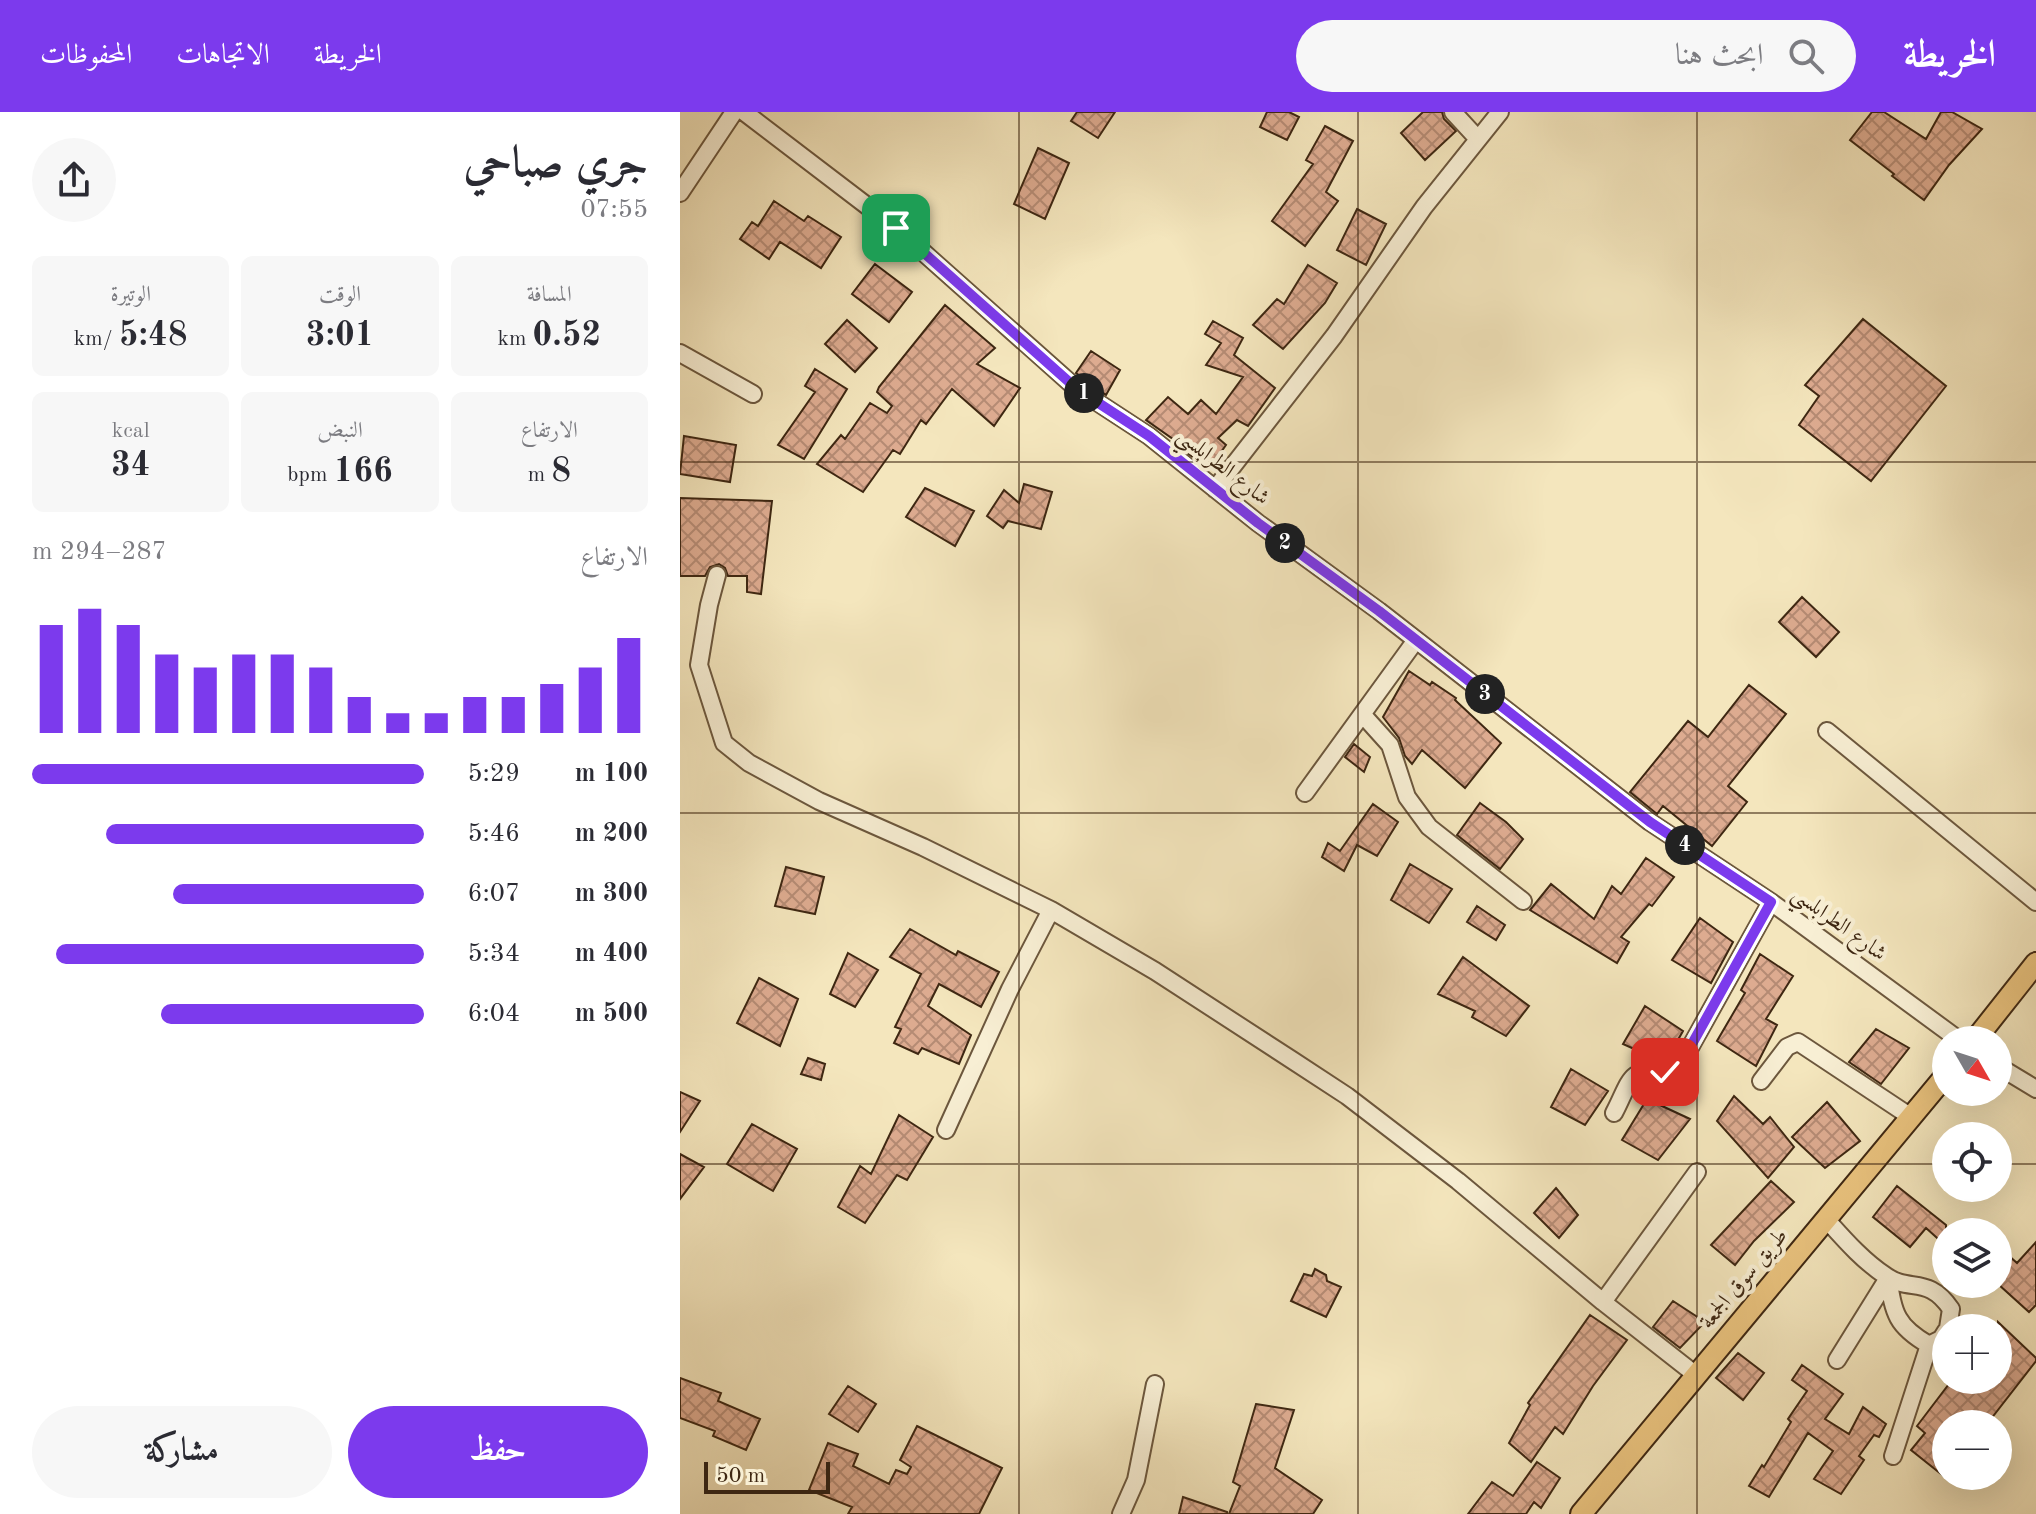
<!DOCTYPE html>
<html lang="ar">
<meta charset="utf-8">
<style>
body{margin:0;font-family:"Old Standard TT",Amiri,serif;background:#f7f7f7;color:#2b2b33;direction:rtl;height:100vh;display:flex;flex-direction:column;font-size:30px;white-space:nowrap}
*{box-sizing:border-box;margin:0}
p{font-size:26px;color:#7c7c81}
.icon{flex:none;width:44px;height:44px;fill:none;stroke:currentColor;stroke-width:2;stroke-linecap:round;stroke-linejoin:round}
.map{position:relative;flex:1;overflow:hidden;direction:ltr}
.drawer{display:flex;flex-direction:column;background:#fff;width:680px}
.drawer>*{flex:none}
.needle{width:52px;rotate:129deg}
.buttons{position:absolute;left:1252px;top:914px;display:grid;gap:16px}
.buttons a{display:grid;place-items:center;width:80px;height:80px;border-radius:50%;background:#fff;box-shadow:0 8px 32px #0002;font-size:40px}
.scale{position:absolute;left:24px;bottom:20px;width:126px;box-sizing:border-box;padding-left:8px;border:4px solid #3e2712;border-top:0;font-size:22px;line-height:28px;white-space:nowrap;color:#3e2712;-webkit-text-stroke:6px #f8efd4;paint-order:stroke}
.pin{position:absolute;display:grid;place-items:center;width:68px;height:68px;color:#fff;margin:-34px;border-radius:16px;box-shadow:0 4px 12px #0006}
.km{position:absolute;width:40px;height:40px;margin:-20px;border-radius:50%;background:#222;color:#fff;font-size:22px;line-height:40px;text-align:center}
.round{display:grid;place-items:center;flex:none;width:84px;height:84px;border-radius:42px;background:#f7f7f7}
.head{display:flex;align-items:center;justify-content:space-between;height:136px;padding:0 32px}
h1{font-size:44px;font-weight:700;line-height:60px}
.metrics{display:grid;grid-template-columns:repeat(3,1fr);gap:12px;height:136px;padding:8px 32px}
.metrics div{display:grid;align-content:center;border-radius:12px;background:#f7f7f7;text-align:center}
.metrics b{font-size:34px;font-weight:700}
.metrics small{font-size:22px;font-weight:400}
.metrics p{font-size:22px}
.chart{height:224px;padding:16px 32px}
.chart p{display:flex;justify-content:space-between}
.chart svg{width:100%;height:144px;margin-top:8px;stroke:#7c3aed;stroke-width:6}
.action{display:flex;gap:16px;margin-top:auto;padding:16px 32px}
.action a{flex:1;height:92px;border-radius:48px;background:#7c3aed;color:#fff;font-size:32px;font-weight:700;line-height:92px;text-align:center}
.action a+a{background:#f7f7f7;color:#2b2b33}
ul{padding:0 32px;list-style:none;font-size:26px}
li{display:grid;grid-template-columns:128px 96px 1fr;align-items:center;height:60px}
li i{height:20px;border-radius:10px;background:#7c3aed}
header{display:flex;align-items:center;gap:48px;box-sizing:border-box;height:112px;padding:0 40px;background:#7c3aed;color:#fff}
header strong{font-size:38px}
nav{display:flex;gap:44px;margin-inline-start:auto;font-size:28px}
.search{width:560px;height:72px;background:#f7f7f7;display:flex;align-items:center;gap:20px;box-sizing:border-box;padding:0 28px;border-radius:44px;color:#7c7c81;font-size:30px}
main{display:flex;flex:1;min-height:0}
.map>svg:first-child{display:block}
</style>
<header>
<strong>الخريطة</strong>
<div class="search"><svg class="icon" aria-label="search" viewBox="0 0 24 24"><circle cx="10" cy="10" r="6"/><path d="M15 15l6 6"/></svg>ابحث هنا</div>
<nav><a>الخريطة</a><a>الاتجاهات</a><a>المحفوظات</a></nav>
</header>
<main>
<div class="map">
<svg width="1356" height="1402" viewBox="0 0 1356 1402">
<defs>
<pattern id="building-cross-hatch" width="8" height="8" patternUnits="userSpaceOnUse" patternTransform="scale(2)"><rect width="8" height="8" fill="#ddab90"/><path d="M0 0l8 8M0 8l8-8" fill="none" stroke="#b58b74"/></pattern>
</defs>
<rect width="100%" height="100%" fill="#f4e6bd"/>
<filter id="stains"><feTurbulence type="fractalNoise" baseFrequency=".0025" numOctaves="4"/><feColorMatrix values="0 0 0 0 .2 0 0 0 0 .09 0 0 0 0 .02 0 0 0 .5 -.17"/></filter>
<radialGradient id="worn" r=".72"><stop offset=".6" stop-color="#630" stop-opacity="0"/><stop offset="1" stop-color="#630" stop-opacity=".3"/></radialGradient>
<path fill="url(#building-cross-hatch)" stroke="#3e2712" stroke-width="2" d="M397,0H435L418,26L391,9Z
M587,0H609L619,5L607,28L580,15Z
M743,0H762L764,7L776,19L745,48L721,21Z
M1192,0H1204L1246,27L1261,0H1272L1302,17L1269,53L1244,88L1212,64L1214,62L1170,28Z
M645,14L673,29L646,80L658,89L625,134L592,109L633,52L626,48Z
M358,36L389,51L365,107L334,92Z
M94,89L124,109L128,104L161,125L141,156L100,130L89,147L60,127L72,110L78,114Z
M677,97L706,112L686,153L657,138Z
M195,152L232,180L209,210L172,182Z
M628,153L657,171L645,191L603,237L573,213L597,187L604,192Z
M265,193L315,236L297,252L340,276L314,314L272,277L246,312L241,308L220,342L213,338L183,380L137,352L161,323L165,327L190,291L207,301L212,294L197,280L199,275Z
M1183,207L1266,274L1191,369L1119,313L1139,284L1125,273Z
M167,208L197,236L175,260L145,232Z
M533,209L563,226L554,243L595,276L568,314L557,308L538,326L546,333L532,353L511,344L505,339L507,337L466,308L488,285L508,302L521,288L536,302L563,265L526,253L541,231L525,222Z
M411,239L440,258L426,283L396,261Z
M135,257L167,277L124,347L98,333L135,280L125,274Z
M4,324L56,333L50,370L0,362Z
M344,372L372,380L361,417L328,409L323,416L307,404L324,378L339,391Z
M245,376L294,399L275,434L226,405Z
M0,386L92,389L81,482L67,480V464H48L45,456L39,452L30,455L25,464H0Z
M1122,485L1159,520L1136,545L1099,510Z
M729,559L750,573L752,570L776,586L775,588L821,631L785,676L742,638L732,652L725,644L719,626L703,605Z
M1069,573L1106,602L1048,674L1067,690L1032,734L983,694L977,702L950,680L1008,609L1028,625Z
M674,632L690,645L684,660L665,645Z
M800,691L826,710L843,727L820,757L777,723Z
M693,692L718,710L697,744L677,733L664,759L642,745L648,731L660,739Z
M966,746L994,765L972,794L969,792L941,825L949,830L937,851L850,798L871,772L914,807L932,774L941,782Z
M730,752L772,777L749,811L711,788Z
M106,755L144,765L135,802L95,794Z
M797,794L825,813L816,828L787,810Z
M1020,806L1053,830L1031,871L992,848Z
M230,817L276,843L278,839L319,860L301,895L259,872L248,894L291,923L279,952L242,936L238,942L214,931L221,917L215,915L241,862L210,845Z
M168,841L198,858L175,895L150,882Z
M1080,842L1113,864L1086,907L1097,913L1076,954L1037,929L1065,881L1061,878Z
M783,845L849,894L826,924L792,905L795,899L758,882Z
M79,866L118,887L100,934L57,911Z
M965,894L1003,919L991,940L981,949L943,932Z
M1196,917L1229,936L1201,972L1169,950Z
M128,946L145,952L141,968L121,962Z
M891,957L928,979L905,1013L871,995Z
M0,980L20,989L0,1020Z
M1054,984L1083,1012L1090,1005L1114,1035L1088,1066L1037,1009Z
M967,987L1010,1007L978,1048L942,1028Z
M1147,990L1180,1029L1145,1056L1112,1025Z
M219,1003L253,1025L227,1068L217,1063L185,1111L158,1095L180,1054L191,1062Z
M72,1012L117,1037L93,1079L47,1052Z
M0,1042L24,1055L0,1087Z
M1091,1069L1114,1090L1074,1129L1055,1153L1031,1133Z
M1217,1074L1266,1113V1134L1246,1116L1230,1135L1193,1105Z
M876,1076L898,1103L879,1126L854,1101Z
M1356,1130V1193L1349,1200L1318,1172V1134L1337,1151Z
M635,1157L646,1163L647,1169L661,1175L646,1205L611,1189L624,1162L632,1164Z
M993,1189L1025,1210L1000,1236L973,1215Z
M910,1203L947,1228L913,1274L883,1322L875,1315L851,1350L829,1331L850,1293L848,1291Z
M1318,1210L1356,1246V1249L1307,1312H1266V1366L1231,1338L1245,1321L1237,1314L1272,1268H1318Z
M1058,1241L1084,1261L1063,1288L1036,1266Z
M1122,1253L1163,1282L1145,1307L1169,1322L1183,1295L1206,1312L1199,1325L1194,1323L1179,1344L1184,1348L1161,1382L1134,1367L1153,1339L1128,1321L1089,1385L1069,1374L1082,1353L1084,1355L1111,1310L1108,1307L1127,1279L1112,1268Z
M0,1266L41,1281L38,1289L80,1307L66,1338L33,1324L35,1319L0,1306Z
M168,1274L196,1292L178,1320L149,1302Z
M576,1292L614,1298L595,1356L642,1388L633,1402H549L560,1374L553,1370Z
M237,1314L322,1356L299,1402H168L172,1395L129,1378L148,1331L178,1342L173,1354L209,1372L216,1358L227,1362L231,1355L220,1348Z
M857,1350L880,1366L861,1396L854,1390L846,1402H788L812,1370L833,1384Z
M503,1385L547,1400V1402H499Z"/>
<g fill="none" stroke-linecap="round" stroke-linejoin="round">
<defs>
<path id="minor" d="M64,0L216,116L397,277L469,324L578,411L699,499L970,710L1091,790L1279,928
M773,0L797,26
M0,81L54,0
M0,241L73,282
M535,377L654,224L744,95L820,0
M37,463L29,493L19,553L44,631L69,651L139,689L243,735L371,798L475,859L612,948L667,984L778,1069L923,1190L1016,1263
M683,603L710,633L727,685L749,715L843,789
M1147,619L1356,790
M625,681L736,528
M1318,954L1356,977
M1081,969L1107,935L1118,930L1231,1005
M934,1001C950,971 948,954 985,960L1007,941L1091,790
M266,1018L330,877L371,798
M1146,1107C1164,1127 1183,1149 1206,1164C1230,1181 1248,1163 1271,1197L1268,1216
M1208,1166C1214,1202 1216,1214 1249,1233L1261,1227L1266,1219
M923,1190L1017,1060
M1157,1248L1208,1166
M1213,1344L1249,1233
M441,1402L456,1368L475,1272"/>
<path id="major" d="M1295,928L1356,851
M901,1402L1266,963"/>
</defs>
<use href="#minor" stroke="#6c573d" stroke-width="20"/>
<use href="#major" stroke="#3e2712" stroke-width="24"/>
<use href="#minor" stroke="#f8efd4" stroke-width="16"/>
<use href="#major" stroke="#eac37e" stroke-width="20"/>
</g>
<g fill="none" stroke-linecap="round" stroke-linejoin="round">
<defs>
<path id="route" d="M216,116L397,277L469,324L578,411L699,499L970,710L1091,790L1007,941L985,960"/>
</defs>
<use href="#route" stroke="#fff" stroke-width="16"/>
<use href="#route" stroke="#7c3aed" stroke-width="10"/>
</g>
<path fill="none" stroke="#3e2712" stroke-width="2" stroke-opacity="0.55" d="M339,0V1402M678,0V1402M1017,0V1402M0,350H1356M0,701H1356M0,1052H1266M1318,1052H1356"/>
<g text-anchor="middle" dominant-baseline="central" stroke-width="8" stroke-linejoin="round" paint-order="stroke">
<g font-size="22" fill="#3e2712" stroke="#f8efd4">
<text transform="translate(543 355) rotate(38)">شارع الطرابلسي</text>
<text transform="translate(1159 812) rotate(36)">شارع الطرابلسي</text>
<text transform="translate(1064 1167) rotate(-50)">طريق سوق الجمعة</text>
</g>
</g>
<rect width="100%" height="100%" filter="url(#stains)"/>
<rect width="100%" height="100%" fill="url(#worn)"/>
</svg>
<div class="buttons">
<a><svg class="needle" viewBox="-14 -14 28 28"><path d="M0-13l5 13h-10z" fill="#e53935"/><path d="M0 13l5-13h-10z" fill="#7c7c81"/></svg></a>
<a><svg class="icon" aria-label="locate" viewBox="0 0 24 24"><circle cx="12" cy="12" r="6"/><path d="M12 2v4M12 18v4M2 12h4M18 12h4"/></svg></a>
<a><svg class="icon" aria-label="layers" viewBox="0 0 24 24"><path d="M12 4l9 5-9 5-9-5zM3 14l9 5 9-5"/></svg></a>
<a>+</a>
<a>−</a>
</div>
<div class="scale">50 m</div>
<div class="pin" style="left:216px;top:116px;background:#1e9e55"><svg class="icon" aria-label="arrive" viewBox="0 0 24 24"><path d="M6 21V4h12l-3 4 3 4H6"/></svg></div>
<div class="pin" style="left:985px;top:960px;background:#d93025"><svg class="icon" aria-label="check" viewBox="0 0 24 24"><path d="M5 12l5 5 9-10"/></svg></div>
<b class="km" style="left:404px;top:281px">1</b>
<b class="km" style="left:605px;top:431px">2</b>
<b class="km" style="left:805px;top:582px">3</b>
<b class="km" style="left:1005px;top:733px">4</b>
</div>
<section class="drawer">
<div class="head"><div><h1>جري صباحي</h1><p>07:55</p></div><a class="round"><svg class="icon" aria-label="share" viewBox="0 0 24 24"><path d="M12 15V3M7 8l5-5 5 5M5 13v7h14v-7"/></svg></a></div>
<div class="metrics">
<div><p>المسافة</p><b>0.52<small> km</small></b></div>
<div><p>الوقت</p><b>3:01</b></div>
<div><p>الوتيرة</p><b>5:48<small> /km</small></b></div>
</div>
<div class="metrics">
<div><p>الارتفاع</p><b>8<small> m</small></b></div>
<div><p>النبض</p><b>166<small> bpm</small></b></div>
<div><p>kcal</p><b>34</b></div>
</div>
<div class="chart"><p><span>الارتفاع</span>287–294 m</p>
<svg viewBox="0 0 160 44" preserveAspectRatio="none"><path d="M5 44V11M15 44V6M25 44V11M35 44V20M45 44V24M55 44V20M65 44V20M75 44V24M85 44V33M95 44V38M105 44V38M115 44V33M125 44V33M135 44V29M145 44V24M155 44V15"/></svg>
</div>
<ul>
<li><b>100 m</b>5:29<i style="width:100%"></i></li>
<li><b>200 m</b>5:46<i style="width:81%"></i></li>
<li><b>300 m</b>6:07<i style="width:64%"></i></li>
<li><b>400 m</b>5:34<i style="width:94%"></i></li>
<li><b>500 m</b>6:04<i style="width:67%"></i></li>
</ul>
<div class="action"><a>حفظ</a><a>مشاركة</a></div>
</section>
</main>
